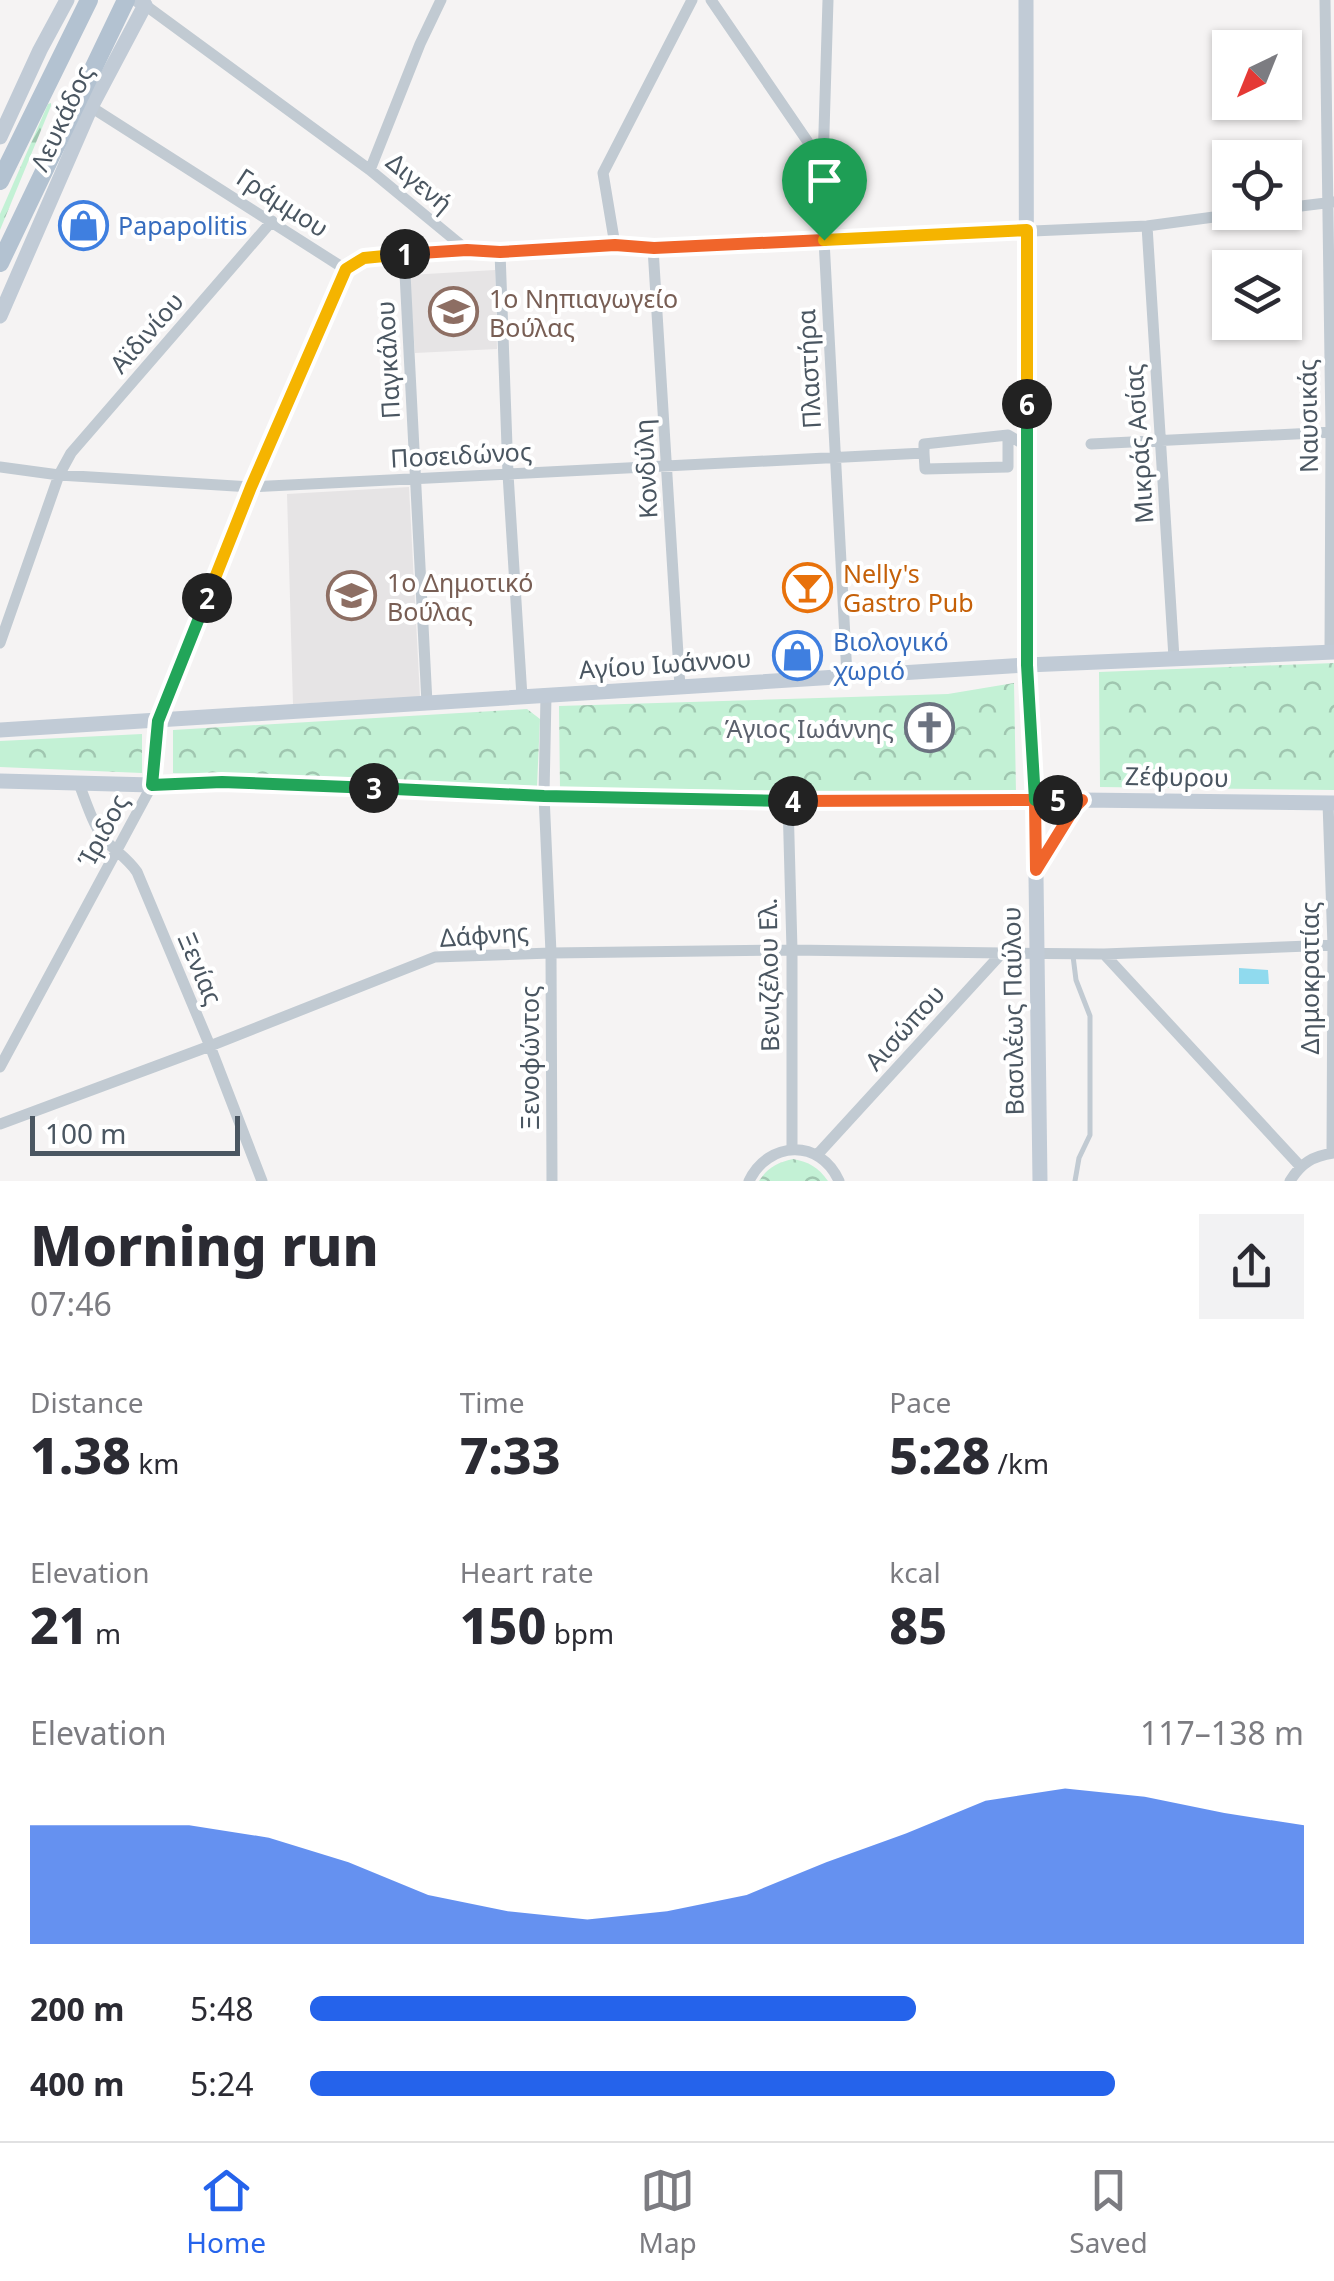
<!DOCTYPE html>
<meta charset="utf-8">
<style>
body{margin:0;font-family:"Noto Sans",sans-serif;background:#f2f2f3;color:#2b2b33;height:100vh;display:flex;flex-direction:column;font-size:38px;white-space:nowrap}
*{box-sizing:border-box;margin:0}
p{font-size:32px;color:#7c7c81}
.icon{flex:none;width:55px;height:55px;fill:none;stroke:currentColor;stroke-width:2;stroke-linecap:round;stroke-linejoin:round}
.map{position:relative;height:1181px;overflow:hidden}
.panel{display:flex;flex-direction:column;background:#fff;flex:1}
.panel>*{flex:none}
.needle{width:65px;rotate:223deg}
.fabs{position:absolute;left:1212px;top:30px;display:grid;gap:20px}
.fabs a{display:grid;place-items:center;width:90px;height:90px;border-radius:0px;background:#fff;box-shadow:0 2px 8px #0004;font-size:50px}
.scale{position:absolute;left:30px;bottom:25px;width:210px;box-sizing:border-box;padding-left:10px;border:5px solid #4a5661;border-top:0;font-size:28px;line-height:35px;white-space:nowrap;color:#4a5661;-webkit-text-stroke:8px #fff;paint-order:stroke}
.pin{position:absolute;display:grid;place-items:center;width:85px;height:85px;color:#fff;margin:-102px -42px;border-radius:50% 50% 50% 0;rotate:-45deg;box-shadow:0 0 10px #0007}
.pin .icon{rotate:45deg}
.km{position:absolute;width:50px;height:50px;margin:-25px;border-radius:50%;background:#222;color:#fff;font-size:28px;line-height:50px;text-align:center}
.round{display:grid;place-items:center;flex:none;width:105px;height:105px;border-radius:0px;background:#f2f2f3}
.head{display:flex;align-items:center;justify-content:space-between;height:170px;padding:0 30px}
h1{font-size:55px;font-weight:800;line-height:75px}
.figures{display:grid;grid-template-columns:repeat(3,1fr);gap:15px;height:170px;padding:10px 30px}
.figures div{display:grid;align-content:center}
.figures b{font-size:50px;font-weight:800}
.figures small{font-size:28px;font-weight:400}
.figures p{font-size:28px}
.chart{height:280px;padding:20px 30px}
.chart p{display:flex;justify-content:space-between}
.chart svg{width:100%;height:180px;margin-top:10px;fill:#2563eb;opacity:.7}
ul{padding:0 30px;list-style:none;font-size:32px}
li{display:grid;grid-template-columns:160px 120px 1fr;align-items:center;height:75px}
li i{height:25px;border-radius:12px;background:#2563eb}
.menu{display:flex;justify-content:space-around;align-items:center;height:140px;border-top:2px solid #e1e1e2;background:#fff;font-size:28px;color:#7c7c81}
.menu a{display:grid;justify-items:center;gap:5px}
.menu .current{color:#2563eb}
.map>svg:first-child{display:block}
</style>
<div class="map">
<svg width="1334" height="1181" viewBox="0 0 1334 1181">
<defs>
<pattern id="forest-firs" width="22" height="20" patternUnits="userSpaceOnUse" patternTransform="scale(2.5)"><rect width="22" height="20" fill="#c3f1d5"/><path d="M5 1l3.5 6h-7zM16 11l3.5 6h-7z" fill="#a0c6b0"/></pattern>
<pattern id="park-crowns" width="20" height="18" patternUnits="userSpaceOnUse" patternTransform="scale(2.5)"><rect width="20" height="18" fill="#c3f1d5"/><path d="M2 6a3 3 0 1 1 6 0M12 15a3 3 0 1 1 6 0" fill="none" stroke="#a0c6b0"/></pattern>
<pattern id="water-ripples" width="26" height="14" patternUnits="userSpaceOnUse" patternTransform="scale(2.5)"><rect width="26" height="14" fill="#90daee"/><path d="M2 4q2-2 4 0t4 0M15 11q2-2 4 0t4 0" fill="none" stroke="#78b4c4"/></pattern>
</defs>
<rect width="100%" height="100%" fill="#f5f3f3"/>
<path fill="#e6e4e5" d="M495,270L497,349L415,353L409,275Z
M409,487L420,697L293,704L287,494Z"/>
<path fill="url(#forest-firs)" d="M51,103V106L0,230V214L48,104Z"/>
<path fill="url(#park-crowns)" d="M1334,663V790L1100,787L1099,672Z
M1014,683L1016,793L560,788L559,706L948,694Z
M527,709L540,719L537,786L173,773V730Z
M142,734V773L0,767V741Z
M793,1159C809,1162 818,1167 828,1181H759C768,1167 777,1163 793,1159Z"/>
<path fill="url(#water-ripples)" d="M1239,968L1268,970L1269,984H1239Z"/>
<g fill="none" stroke-linecap="round" stroke-linejoin="round">
<path stroke="#c1cad2" stroke-width="5" d="M1073,956L1076,980L1090,1016V1135L1079,1158L1075,1181"/>
<path stroke="#c1cad2" stroke-width="11" d="M711,0L823,164
M828,0L823,164L824,240L847,676
M1325,0L1331,432L1330,652
M145,5L370,170L467,250
M91,107L345,269L364,258L404,254L615,245L653,248L1147,226L1251,212
M370,170L420,44L441,0
M1285,208L1334,202
M1147,226L1174,658
M615,245L603,173L692,0
M653,248L680,687
M500,252L508,474L522,697
M404,254L427,703
M1091,444L1334,432
M924,453L925,469L1008,467V435
M0,467L59,475L251,487L924,453V444L1008,435L1027,446
M0,643L59,475L71,453L272,221
M546,696L544,795L551,953L552,1181
M79,784C86,801 95,832 108,843C118,853 128,859 137,872L210,1046L262,1181
M788,801L792,950V1149
M1328,803L1333,945L1332,1153
M1104,954L1300,1166
M0,1067L152,785L158,721L251,487L345,269
M0,1124L210,1046L435,957L551,953L792,950L1002,953
M817,1155L1002,953L1104,954L1334,945
M749,1181C768,1141 820,1138 839,1181
M1290,1181C1301,1163 1313,1156 1334,1153"/>
<path stroke="#c1cbd6" stroke-width="15" d="M1026,0L1027,665L1035,800L1040,1181
M0,137L40,50L67,0
M0,316L91,107L145,5L138,0
M0,730L1027,665L1334,652
M0,781L152,785L221,782L544,795L788,801L1082,800L1334,803
M1037,867L1075,807L1082,800"/>
<path stroke="#b3c2d1" stroke-width="18" d="M0,181L89,0
M0,263L126,0"/>
</g>
<g fill="none" stroke-linecap="round" stroke-linejoin="round">
<defs>
<path id="split-1" d="M405,254L467,250L500,252L615,245L654,248L824,240"/>
<path id="split-2" d="M207,598L251,487L346,269L364,258L405,254"/>
<path id="split-3" d="M207,598L158,721L152,785L222,782L374,788"/>
<path id="split-4" d="M374,788L544,796L793,801"/>
<path id="split-5" d="M793,801L1035,800L1036,870L1075,807L1082,800H1058"/>
<path id="split-6" d="M1027,404V665L1035,800H1058"/>
<path id="split-7" d="M824,240L1027,230V404"/>
</defs>
<use href="#split-1" stroke="#fff" stroke-width="20"/>
<use href="#split-2" stroke="#fff" stroke-width="20"/>
<use href="#split-3" stroke="#fff" stroke-width="20"/>
<use href="#split-4" stroke="#fff" stroke-width="20"/>
<use href="#split-5" stroke="#fff" stroke-width="20"/>
<use href="#split-6" stroke="#fff" stroke-width="20"/>
<use href="#split-7" stroke="#fff" stroke-width="20"/>
<use href="#split-1" stroke="#f0652b" stroke-width="12"/>
<use href="#split-2" stroke="#f5b400" stroke-width="12"/>
<use href="#split-3" stroke="#22a559" stroke-width="12"/>
<use href="#split-4" stroke="#22a559" stroke-width="12"/>
<use href="#split-5" stroke="#f0652b" stroke-width="12"/>
<use href="#split-6" stroke="#22a559" stroke-width="12"/>
<use href="#split-7" stroke="#f5b400" stroke-width="12"/>
</g>
<defs>
<symbol id="shop-ring" viewBox="-11 -11 22 22"><circle r="9.5" fill="#fff" stroke="#3f7fe0" stroke-width="1.5"/><path d="M-5-2.5h2.3a2.7 3.5 0 0 1 5.4 0H5L5.5 6h-11ZM-1.5-2.5h3a1.5 2.3 0 0 0-3 0Z" fill="#3f7fe0"/></symbol>
<symbol id="school-ring" viewBox="-11 -11 22 22"><circle r="9.5" fill="#fff" stroke="#8d6e63" stroke-width="1.5"/><path d="M0-5L7-2L0 1L-7-2ZM-4 1L0 2.5L4 1V4Q0 6-4 4Z" fill="#8d6e63"/></symbol>
<symbol id="bar-ring" viewBox="-11 -11 22 22"><circle r="9.5" fill="#fff" stroke="#e8710a" stroke-width="1.5"/><path d="M-6-5H6L.8 .8V4.5H3.5V6h-7V4.5H-.8V.8Z" fill="#e8710a"/></symbol>
<symbol id="church-ring" viewBox="-11 -11 22 22"><circle r="9.5" fill="#fff" stroke="#6b7280" stroke-width="1.5"/><path d="M-1.2-6h2.4v3.5h3.3v2.4h-3.3V6h-2.4V-.1h-3.3v-2.4h3.3Z" fill="#6b7280"/></symbol>
</defs>
<g fill-rule="evenodd">
<use href="#shop-ring" x="56" y="198" width="55" height="55"/>
<use href="#school-ring" x="426" y="284" width="55" height="55"/>
<use href="#bar-ring" x="780" y="560" width="55" height="55"/>
<use href="#school-ring" x="324" y="568" width="55" height="55"/>
<use href="#shop-ring" x="770" y="628" width="55" height="55"/>
<use href="#church-ring" x="902" y="700" width="55" height="55"/>
</g>
<g text-anchor="middle" dominant-baseline="central" stroke-width="8" stroke-linejoin="round" paint-order="stroke">
<g font-size="25" fill="#4a5661" stroke="#fff">
<text transform="translate(61 118) rotate(-65)">Λευκάδος</text>
<text transform="translate(420 182) rotate(40)">Διγενή</text>
<text transform="translate(283 202) rotate(33)">Γράμμου</text>
<text transform="translate(146 332) rotate(-49)">Αϊδινίου</text>
<text transform="translate(387 360) rotate(-93)">Παγκάλου</text>
<text transform="translate(808 369) rotate(-93)">Πλαστήρα</text>
<text transform="translate(1307 416) rotate(-91)">Ναυσικάς</text>
<text transform="translate(1138 444) rotate(-94)">Μικράς Ασίας</text>
<text transform="translate(461 454) rotate(-3)">Ποσειδώνος</text>
<text transform="translate(645 469) rotate(-93)">Κονδύλη</text>
<text transform="translate(665 663) rotate(-4)">Αγίου Ιωάννου</text>
<text transform="translate(1177 776) rotate(1)">Ζέφυρου</text>
<text transform="translate(102 830) rotate(-62)">Ίριδος</text>
<text transform="translate(484 934) rotate(-4)">Δάφνης</text>
<text transform="translate(201 968) rotate(67)">Ξενίας</text>
<text transform="translate(768 975) rotate(-91)">Βενιζέλου Ελ.</text>
<text transform="translate(1309 978) rotate(-90)">Δημοκρατίας</text>
<text transform="translate(1012 1011) rotate(-91)">Βασιλέως Παύλου</text>
<text transform="translate(904 1027) rotate(-48)">Αισώπου</text>
<text transform="translate(529 1058) rotate(-90)">Ξενοφώντος</text>
</g>
<g font-size="25" fill="#366cbe" stroke="#fff" text-anchor="start">
<text x="118" y="225">Papapolitis</text>
<text x="833" y="641">Βιολογικό<tspan x="833" dy="29">χωριό</tspan></text>
</g>
<g font-size="25" fill="#785e54" stroke="#fff" text-anchor="start">
<text x="489" y="298">1ο Νηπιαγωγείο<tspan x="489" dy="29">Βούλας</tspan></text>
<text x="387" y="582">1ο Δημοτικό<tspan x="387" dy="29">Βούλας</tspan></text>
</g>
<g font-size="25" fill="#c56008" stroke="#fff" text-anchor="start">
<text x="843" y="573">Nelly's<tspan x="843" dy="29">Gastro Pub</tspan></text>
</g>
<g font-size="25" fill="#5b616d" stroke="#fff" text-anchor="end">
<text x="894" y="728">Άγιος Ιωάννης</text>
</g>
</g>
</svg>
<div class="fabs">
<a><svg class="needle" viewBox="-14 -14 28 28"><path d="M0-13l5 13h-10z" fill="#e53935"/><path d="M0 13l5-13h-10z" fill="#7c7c81"/></svg></a>
<a><svg class="icon" aria-label="locate" viewBox="0 0 24 24"><circle cx="12" cy="12" r="6"/><path d="M12 2v4M12 18v4M2 12h4M18 12h4"/></svg></a>
<a><svg class="icon" aria-label="layers" viewBox="0 0 24 24"><path d="M12 4l9 5-9 5-9-5zM3 14l9 5 9-5"/></svg></a>
</div>
<div class="scale">100 m</div>
<div class="pin" style="left:824px;top:240px;background:#1e9e55"><svg class="icon" aria-label="arrive" viewBox="0 0 24 24"><path d="M6 21V4h12l-3 4 3 4H6"/></svg></div>
<b class="km" style="left:405px;top:254px">1</b>
<b class="km" style="left:207px;top:598px">2</b>
<b class="km" style="left:374px;top:788px">3</b>
<b class="km" style="left:793px;top:801px">4</b>
<b class="km" style="left:1058px;top:800px">5</b>
<b class="km" style="left:1027px;top:404px">6</b>
</div>
<section class="panel">
<div class="head"><div><h1>Morning run</h1><p>07:46</p></div><a class="round"><svg class="icon" aria-label="share" viewBox="0 0 24 24"><path d="M12 15V3M7 8l5-5 5 5M5 13v7h14v-7"/></svg></a></div>
<div class="figures">
<div><p>Distance</p><b>1.38<small> km</small></b></div>
<div><p>Time</p><b>7:33</b></div>
<div><p>Pace</p><b>5:28<small> /km</small></b></div>
</div>
<div class="figures">
<div><p>Elevation</p><b>21<small> m</small></b></div>
<div><p>Heart rate</p><b>150<small> bpm</small></b></div>
<div><p>kcal</p><b>85</b></div>
</div>
<div class="chart"><p><span>Elevation</span>117–138 m</p>
<svg viewBox="0 0 160 44" preserveAspectRatio="none"><path d="M0 44V15L10 15L20 15L30 18L40 24L50 32L60 36L70 38L80 36L90 32L100 24L110 17L120 9L130 6L140 8L150 12L160 15V44z"/></svg>
</div>
<ul>
<li><b>200 m</b>5:48<i style="width:61%"></i></li>
<li><b>400 m</b>5:24<i style="width:81%"></i></li>
</ul>
</section>
<nav class="menu">
<a class="current"><svg class="icon" aria-label="home" viewBox="0 0 24 24"><path d="M3 11l9-7 9 7M6 9v11h12V9"/></svg>Home</a>
<a><svg class="icon" aria-label="map" viewBox="0 0 24 24"><path d="M3 6l6-2 6 2 6-2v14l-6 2-6-2-6 2zM9 4v14M15 6v14"/></svg>Map</a>
<a><svg class="icon" aria-label="saved" viewBox="0 0 24 24"><path d="M7 4h10v16l-5-4-5 4z"/></svg>Saved</a>
</nav>
